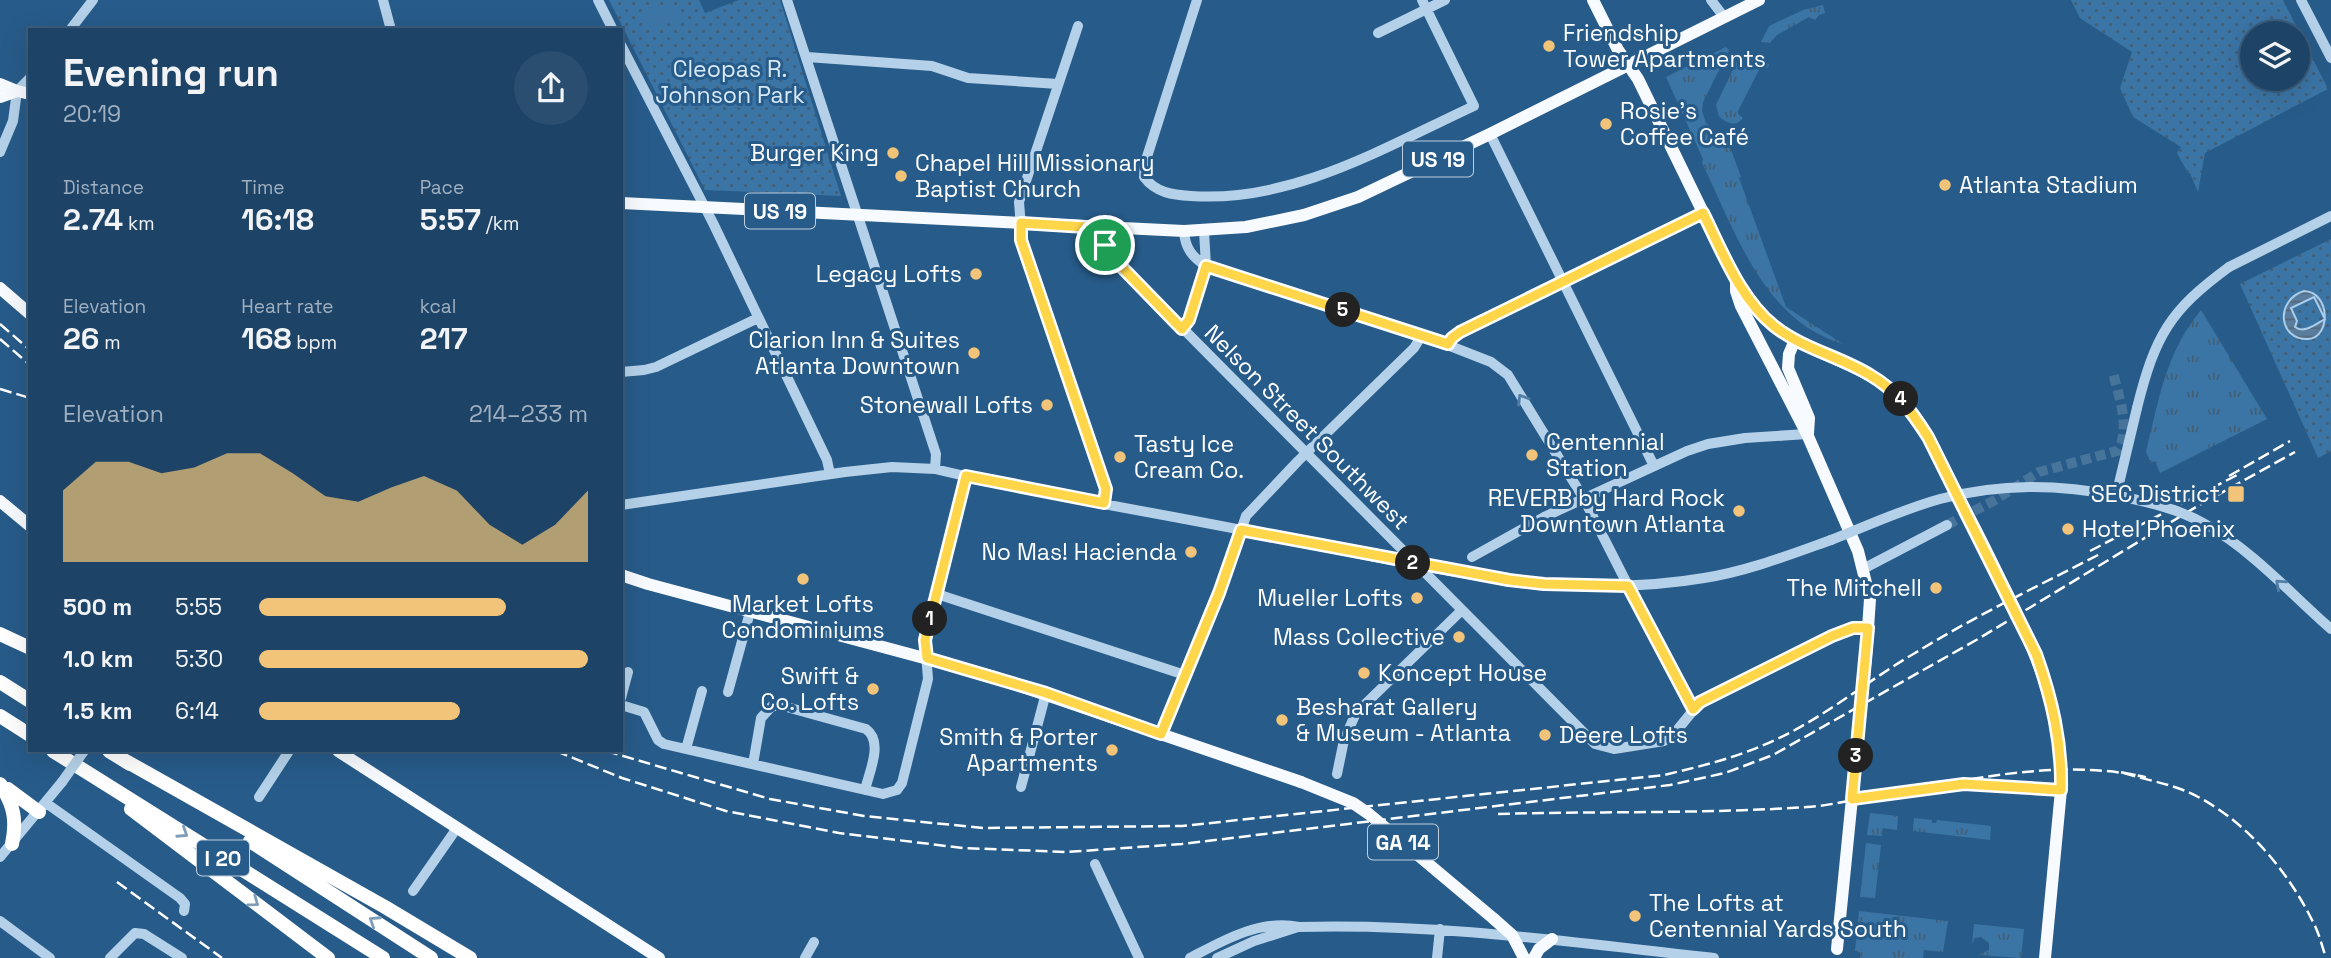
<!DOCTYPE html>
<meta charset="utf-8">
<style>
body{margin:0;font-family:"Space Grotesk",sans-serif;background:#2a4e70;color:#f1f3f6;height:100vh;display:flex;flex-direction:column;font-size:26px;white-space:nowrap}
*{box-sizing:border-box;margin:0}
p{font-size:23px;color:#a0b0c0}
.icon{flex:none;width:38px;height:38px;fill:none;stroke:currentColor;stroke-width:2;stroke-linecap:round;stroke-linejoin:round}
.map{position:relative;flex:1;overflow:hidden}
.details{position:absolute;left:28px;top:28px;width:595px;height:724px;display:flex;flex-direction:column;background:#1d4467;border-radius:0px;box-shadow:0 7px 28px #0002,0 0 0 2px #3b5c7b}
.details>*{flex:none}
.fabs{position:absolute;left:2240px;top:21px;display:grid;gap:14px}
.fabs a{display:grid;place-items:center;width:70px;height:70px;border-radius:50%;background:#1d4467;box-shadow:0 7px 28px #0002,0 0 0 2px #3b5c7b;font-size:35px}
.pin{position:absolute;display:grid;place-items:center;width:60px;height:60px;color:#fff;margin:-30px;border:4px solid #fff;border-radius:50%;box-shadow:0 2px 7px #0007}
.km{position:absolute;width:35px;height:35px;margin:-18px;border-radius:50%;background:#222;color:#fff;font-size:19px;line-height:35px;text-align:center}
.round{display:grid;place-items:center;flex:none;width:74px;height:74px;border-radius:37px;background:#2a4e70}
.summary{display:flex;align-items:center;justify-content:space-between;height:119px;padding:0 35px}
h1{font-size:38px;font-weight:800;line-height:52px}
.stats{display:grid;grid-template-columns:repeat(3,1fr);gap:10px;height:119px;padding:7px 35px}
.stats div{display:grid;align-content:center}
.stats b{font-size:30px;font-weight:800}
.stats small{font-size:19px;font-weight:400}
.stats p{font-size:19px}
.chart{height:196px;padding:14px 35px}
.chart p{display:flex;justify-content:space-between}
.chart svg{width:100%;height:126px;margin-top:7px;fill:#f2c479;opacity:.7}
ul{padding:0 35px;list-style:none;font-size:23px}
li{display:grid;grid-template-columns:112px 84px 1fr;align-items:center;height:52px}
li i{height:18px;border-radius:9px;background:#f2c479}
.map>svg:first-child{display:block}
</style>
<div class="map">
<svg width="2331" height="958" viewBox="0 0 2331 958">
<defs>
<pattern id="grass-tufts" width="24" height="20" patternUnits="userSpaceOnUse" patternTransform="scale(1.75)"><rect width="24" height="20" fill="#3b75a6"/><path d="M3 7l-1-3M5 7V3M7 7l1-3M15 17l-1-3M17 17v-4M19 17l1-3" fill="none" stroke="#445e74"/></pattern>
<pattern id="park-dots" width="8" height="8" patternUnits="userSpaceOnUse" patternTransform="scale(1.75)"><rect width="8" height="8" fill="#3b75a6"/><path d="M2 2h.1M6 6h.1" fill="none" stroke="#445e74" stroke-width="1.8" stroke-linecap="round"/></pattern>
<pattern id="water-rules" width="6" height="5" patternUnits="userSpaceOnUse" patternTransform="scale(1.75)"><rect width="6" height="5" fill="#5a7d9d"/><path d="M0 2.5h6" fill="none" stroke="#546779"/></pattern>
</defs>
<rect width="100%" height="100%" fill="#275b89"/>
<path fill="url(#grass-tufts)" d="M1823,5L1825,13L1819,15L1815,20L1809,17L1777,35L1770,43L1761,42L1769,26L1803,10Z
M1726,47L1729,50L1703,102L1702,111L1706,123L1728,141L1741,177L1739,178L1786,307L1843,344C1763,321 1735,230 1702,163L1703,159L1666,77Z
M1752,54L1765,60L1769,65L1767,68L1761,66L1738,111V114L1743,118C1736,127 1727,124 1719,116L1716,105L1738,59Z
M2201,310L2267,419L2160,473L2155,461L2151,463L2146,452C2159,400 2165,354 2201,310Z
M1870,813L1898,816L1897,830L1883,828L1882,836L1867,835Z
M1914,818L1932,820V823H1936L1937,820L1991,826L1990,840L1913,831Z
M1866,843L1881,845L1875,898L1860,897Z
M1859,911L1948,921L1943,952L1924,950L1923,958H1860V952L1855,951Z
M1974,924L2024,929L2021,958L1979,955L1989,950V943L1981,937L1975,938L1972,944Z"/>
<path fill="url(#park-dots)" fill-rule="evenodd" d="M609,0H699L705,13L739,0H780L841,196L705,190Z
M2071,0H2283L2328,89L2205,153L2198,192L2190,173H2188L2177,153L2181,147L2133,117L2120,88L2132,52L2080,18ZM2252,33H2298V79H2252Z
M2331,239V451L2318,458L2240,284Z"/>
<path fill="#3b75a6" d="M672,0L681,17L653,31L644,14Z"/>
<path fill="url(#water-rules)" stroke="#a9cdea" stroke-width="2" fill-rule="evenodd" d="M2304,291C2331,292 2331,338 2308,339C2278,340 2275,300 2304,291ZM2314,297L2325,319C2316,324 2304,334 2295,327L2297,321L2291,308Z"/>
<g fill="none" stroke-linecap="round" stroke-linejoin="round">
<path stroke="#47749b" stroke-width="10" stroke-dasharray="10 5" stroke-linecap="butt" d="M1947,525L1995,500L2039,472L2117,451C2132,430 2118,395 2113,372"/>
<path stroke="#b4d1e9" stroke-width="10" d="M383,0L391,30
M598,0L613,30
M787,0L936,454L935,469
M1197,0L1145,163L1144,177C1156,193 1173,195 1191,196C1293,203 1385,147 1474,106L1422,0
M1711,0L1724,17
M2301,0L2331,58
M1078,26L1019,202L1022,240L1106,489L1104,503
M70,30L93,0
M1378,33L1445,0
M621,45L713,223L827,460L830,474
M807,57L932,66L968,78L1058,84
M1490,134L1654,466
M0,152L13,121L17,91L30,78
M1102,227L1104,243L1112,257L1595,744L1614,749L1664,741L1674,734L1700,702L1847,629L1869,628
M1184,231C1185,248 1192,257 1206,266L1422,335L1491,362L1508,375L1584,499L1675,678L1693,709
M2229,267L2331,216
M1182,329L1189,320L1206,266L1204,231
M1448,344L1457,333L1703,213
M621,372L644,370L656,367L758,318
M2116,496L2137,408
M621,505L845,472L892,467L935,469C1038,494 1147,511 1252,532C1400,560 1552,604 1704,578C1748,571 1789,555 1831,540
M1472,557L1544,517L1687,451L1708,444L1745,438L1807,434
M1863,569L1947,525
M937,594L1185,675
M728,692L750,612
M621,698L628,672
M621,705L644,712L658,740L664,744L883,794L897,790L902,783L928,679L925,640L966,476
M1161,734L1219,593L1246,516L1298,461L1414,348L1422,335
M686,749L702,691
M753,764L761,718L772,706H783L866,729C884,742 869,772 865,790
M1337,774L1344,740L1356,713L1462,610
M1021,787L1046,693
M259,797L289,751
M46,803L180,898L185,904L184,911
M0,857L62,782
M1095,864L1139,958
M413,891L457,828
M0,921L50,958
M110,958L135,933L144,934L182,958
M805,958L814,942
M1190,958C1224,940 1260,919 1299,927C1438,923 1576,943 1714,958
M1217,958L1254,941L1298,927
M1437,958L1440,929"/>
<path stroke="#f7fafe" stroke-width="12" d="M1593,0L1618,50L1638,79L1736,280C1748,295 1758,314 1774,326C1811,355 1860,362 1896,394C1925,421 1939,461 1957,495
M0,84L17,91
M0,97L17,91L30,94
M621,203L1184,231L1246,227L1304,215L1358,197L1490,134L1759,0
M1736,281V291L1741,306L1807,434L1858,551L1870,599L1866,657
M0,288L30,314
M1795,340L1789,354L1788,368L1809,418L1808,434
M0,501L30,526
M621,575L648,584L991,676L1301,782
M338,751L659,958
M1494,919L1512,935L1524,958
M1534,958L1539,949L1552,939
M2045,958L2061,790"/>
<path stroke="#fff" stroke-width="14" d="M0,634L30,648
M0,682L30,701
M0,716L30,735
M53,751L383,958
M109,751L130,764
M124,760L385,907L470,958
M0,784C14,805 17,820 12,844
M8,789L39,812
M131,809L328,958
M250,841L431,958"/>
<path stroke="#fff" stroke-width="2.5" stroke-dasharray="12 5" stroke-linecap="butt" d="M0,324L30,350
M0,339L30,365
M0,389L30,398
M2229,476L2290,441
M2090,551L2239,474
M556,751L622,778L726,811L839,833L963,848L1067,852L1182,844L1670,785L1725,773L1773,755L1978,639L2196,507L2295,452
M606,751L770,799L864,816L983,828L1182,826L1664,775C1702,766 1739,757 1775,740C1825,717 1867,681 1915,653C1975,616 2040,585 2102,553
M1498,814C1601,811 1705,814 1807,807C1828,806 1850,800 1870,797C1960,782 2054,757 2145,777L2120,772C2142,779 2167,783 2188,792C2243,817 2287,869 2313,922C2319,933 2322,946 2326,958
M117,882L222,958"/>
<path stroke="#b4d1e9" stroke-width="10" d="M2137,408C2155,336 2169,311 2229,267
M1831,540C1867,526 1903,509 1940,499C2001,483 2058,484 2119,496C2148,502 2179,509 2205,524C2252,550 2291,594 2331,629
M62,782L84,751"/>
<path stroke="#f7fafe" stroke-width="12" d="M1301,782L1353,803L1369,814L1494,919
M1852,799L1963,784L2061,790C2062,710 2036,651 2001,581C1987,552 1973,523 1957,495
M1837,949L1866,657"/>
</g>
<defs><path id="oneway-chevron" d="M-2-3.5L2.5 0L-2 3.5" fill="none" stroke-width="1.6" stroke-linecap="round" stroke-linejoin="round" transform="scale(1.75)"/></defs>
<g stroke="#517ea6">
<use href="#oneway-chevron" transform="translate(1522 399) rotate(-122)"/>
<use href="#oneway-chevron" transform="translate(2280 584) rotate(-138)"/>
</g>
<g stroke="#7d9db8">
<use href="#oneway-chevron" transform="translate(183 833) rotate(33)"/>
<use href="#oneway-chevron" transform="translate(254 902) rotate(36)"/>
<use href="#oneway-chevron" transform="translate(374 921) rotate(-147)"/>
</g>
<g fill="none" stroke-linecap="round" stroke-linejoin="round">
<defs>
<path id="route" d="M1703,213C1722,251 1740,299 1774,326C1803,349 1839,356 1870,375C1896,390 1912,412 1928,437L2036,654C2052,699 2062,742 2061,790L1964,784L1852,799L1868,628H1853L1832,636L1700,702L1693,709L1628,586L1544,584L1509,580L1241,530L1219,593L1161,734L1046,693L927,658L925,640L966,476L1104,503L1106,489L1034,278L1021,240V223L1102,228L1104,243L1112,257L1182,329L1189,320L1206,266L1448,344L1452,338L1460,332Z"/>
</defs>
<use href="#route" stroke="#fff" stroke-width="14"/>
<use href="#route" stroke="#ffd54a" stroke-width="9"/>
</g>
<g fill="#f2c479" stroke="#275b89" stroke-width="2.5">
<circle cx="1549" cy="46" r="7"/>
<circle cx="1606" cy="124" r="7"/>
<circle cx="893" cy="153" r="7"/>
<circle cx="901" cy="176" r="7"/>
<circle cx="1945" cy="185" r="7"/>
<circle cx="976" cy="274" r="7"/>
<circle cx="974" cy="353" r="7"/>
<circle cx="1047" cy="405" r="7"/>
<circle cx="1532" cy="455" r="7"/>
<circle cx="1120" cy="457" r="7"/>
<rect x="2227" y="485" width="18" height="18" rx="3.5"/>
<circle cx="1739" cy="511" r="7"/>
<circle cx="2068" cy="529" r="7"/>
<circle cx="1191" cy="552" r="7"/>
<circle cx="803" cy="579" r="7"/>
<circle cx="1936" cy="588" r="7"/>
<circle cx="1417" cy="598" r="7"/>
<circle cx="1459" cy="637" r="7"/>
<circle cx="1364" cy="673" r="7"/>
<circle cx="873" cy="689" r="7"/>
<circle cx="1282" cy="720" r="7"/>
<circle cx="1545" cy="735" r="7"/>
<circle cx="1112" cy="750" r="7"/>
<circle cx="1635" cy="916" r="7"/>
</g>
<g text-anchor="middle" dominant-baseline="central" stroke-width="6" stroke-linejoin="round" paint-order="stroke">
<g fill="#275b89" stroke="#becedc" stroke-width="2">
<rect x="1403" y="141.5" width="70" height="35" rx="5"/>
<rect x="745" y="193.5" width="70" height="35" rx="5"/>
<rect x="1368" y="824.5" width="70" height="35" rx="5"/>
<rect x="197" y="840.5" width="52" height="35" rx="5"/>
</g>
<g font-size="21" font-weight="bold" fill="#fff">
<text x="1438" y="159">US 19</text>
<text x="780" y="211">US 19</text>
<text x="1403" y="842">GA 14</text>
<text x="223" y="858">I 20</text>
</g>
<g font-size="23" fill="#fff" stroke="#275b89" text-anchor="end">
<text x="1563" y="33" text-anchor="start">Friendship<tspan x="1563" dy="26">Tower Apartments</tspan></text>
<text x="1620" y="111" text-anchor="start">Rosie's<tspan x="1620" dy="26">Coffee Café</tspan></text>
<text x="879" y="153">Burger King</text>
<text x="915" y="163" text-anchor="start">Chapel Hill Missionary<tspan x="915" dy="26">Baptist Church</tspan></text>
<text x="1959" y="185" text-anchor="start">Atlanta Stadium</text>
<text x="962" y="274">Legacy Lofts</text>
<text x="960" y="340">Clarion Inn &amp; Suites<tspan x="960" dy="26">Atlanta Downtown</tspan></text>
<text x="1033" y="405">Stonewall Lofts</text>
<text x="1546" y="442" text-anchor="start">Centennial<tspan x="1546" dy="26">Station</tspan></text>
<text x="1134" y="444" text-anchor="start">Tasty Ice<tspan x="1134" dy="26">Cream Co.</tspan></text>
<text x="2220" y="494">SEC District</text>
<text x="1725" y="498">REVERB by Hard Rock<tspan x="1725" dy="26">Downtown Atlanta</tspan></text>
<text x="2082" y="529" text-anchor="start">Hotel Phoenix</text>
<text x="1177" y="552">No Mas! Hacienda</text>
<text x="1922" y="588">The Mitchell</text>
<text x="1403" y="598">Mueller Lofts</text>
<text x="803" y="604" text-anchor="middle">Market Lofts<tspan x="803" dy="26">Condominiums</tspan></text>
<text x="1445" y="637">Mass Collective</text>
<text x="1378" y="673" text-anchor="start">Koncept House</text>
<text x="859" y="676">Swift &amp;<tspan x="859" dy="26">Co. Lofts</tspan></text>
<text x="1296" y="707" text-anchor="start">Besharat Gallery<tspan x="1296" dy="26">&amp; Museum - Atlanta</tspan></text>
<text x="1559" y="735" text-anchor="start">Deere Lofts</text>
<text x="1098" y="737">Smith &amp; Porter<tspan x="1098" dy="26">Apartments</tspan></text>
<text x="1649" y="903" text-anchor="start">The Lofts at<tspan x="1649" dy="26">Centennial Yards South</tspan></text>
</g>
<g font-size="23" fill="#d8e9f7" stroke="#275b89">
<text x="730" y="69">Cleopas R.<tspan x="730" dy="26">Johnson Park</tspan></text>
</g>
<g font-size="23" fill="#fff" stroke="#275b89">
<text transform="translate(1307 427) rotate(45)">Nelson Street Southwest</text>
</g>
</g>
</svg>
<div class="fabs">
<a><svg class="icon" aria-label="layers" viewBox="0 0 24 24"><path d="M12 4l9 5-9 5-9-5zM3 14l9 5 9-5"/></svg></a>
</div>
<div class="pin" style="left:1105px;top:245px;background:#1e9e55"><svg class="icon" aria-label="arrive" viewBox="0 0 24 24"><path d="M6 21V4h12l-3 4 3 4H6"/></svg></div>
<b class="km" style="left:930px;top:619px">1</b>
<b class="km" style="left:1413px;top:563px">2</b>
<b class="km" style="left:1856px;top:756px">3</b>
<b class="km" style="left:1901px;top:399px">4</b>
<b class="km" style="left:1343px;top:310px">5</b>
<section class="details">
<div class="summary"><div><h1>Evening run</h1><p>20:19</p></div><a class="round"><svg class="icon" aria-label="share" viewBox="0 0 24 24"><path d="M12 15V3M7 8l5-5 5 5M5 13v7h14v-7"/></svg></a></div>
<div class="stats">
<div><p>Distance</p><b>2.74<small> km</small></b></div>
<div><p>Time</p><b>16:18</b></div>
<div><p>Pace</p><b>5:57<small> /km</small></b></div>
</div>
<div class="stats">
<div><p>Elevation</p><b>26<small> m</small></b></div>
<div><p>Heart rate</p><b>168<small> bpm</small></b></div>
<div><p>kcal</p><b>217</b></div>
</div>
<div class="chart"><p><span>Elevation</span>214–233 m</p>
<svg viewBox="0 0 160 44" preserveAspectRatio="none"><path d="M0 44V19L10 9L20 9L30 13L40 11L50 6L60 6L70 13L80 21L90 23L100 18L110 14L120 19L130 31L140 38L150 31L160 19V44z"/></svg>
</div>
<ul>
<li><b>500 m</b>5:55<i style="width:75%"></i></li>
<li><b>1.0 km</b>5:30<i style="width:100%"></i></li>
<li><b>1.5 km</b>6:14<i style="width:61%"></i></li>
</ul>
</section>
</div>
